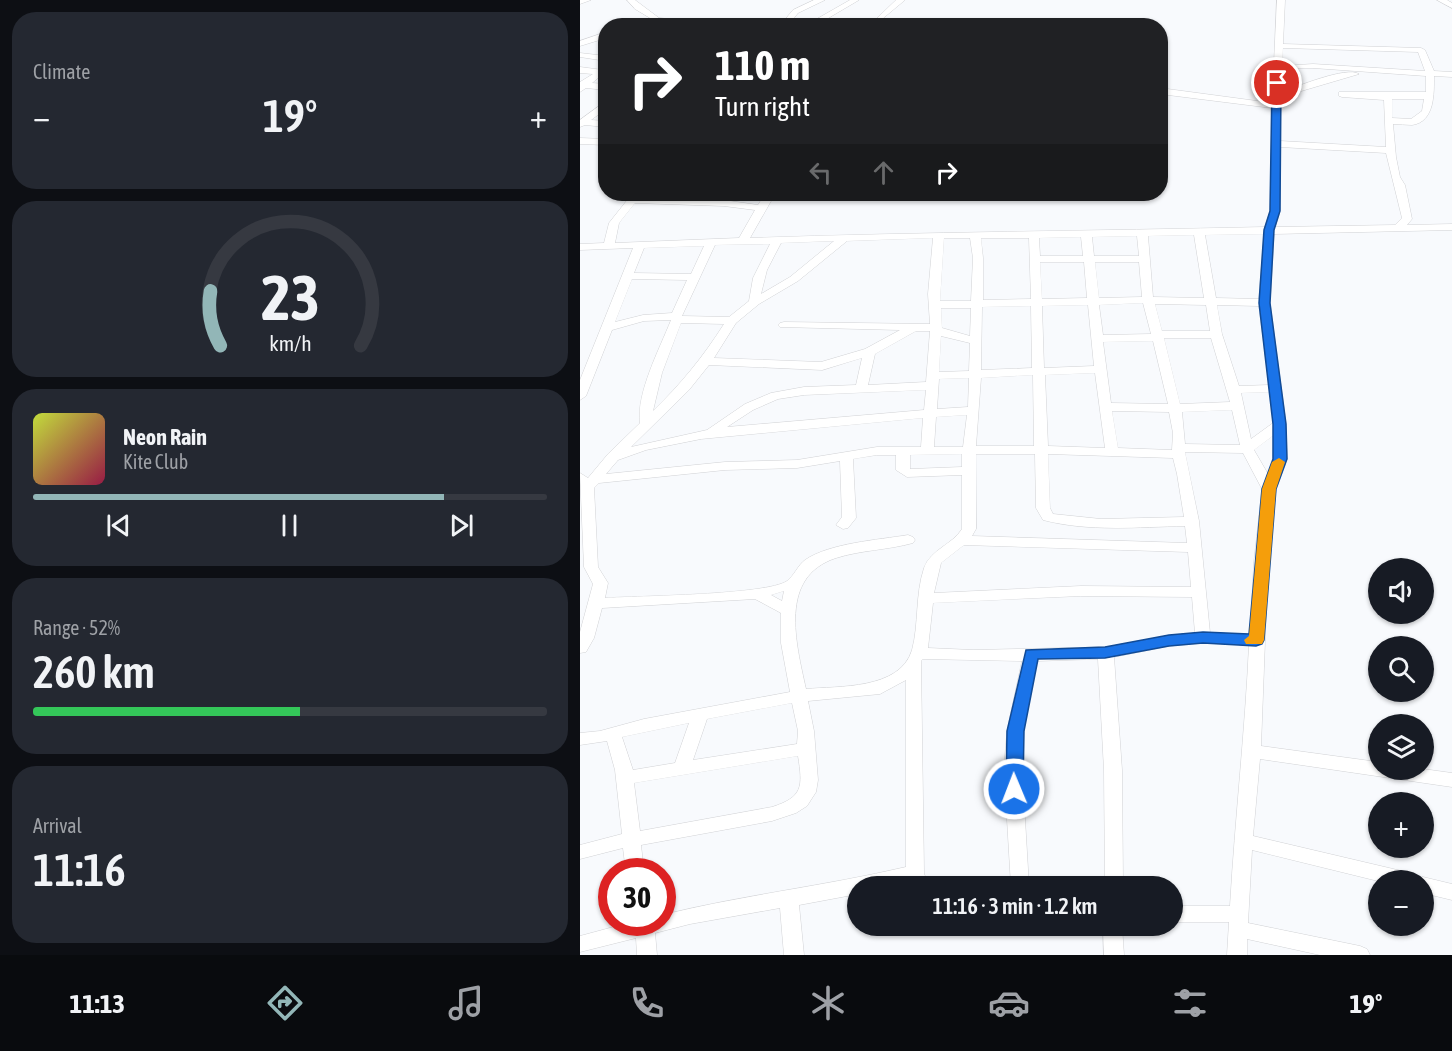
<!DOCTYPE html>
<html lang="en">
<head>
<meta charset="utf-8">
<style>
  :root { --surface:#171b24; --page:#242831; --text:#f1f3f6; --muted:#9ea1a6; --line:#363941; --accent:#92b6b7 }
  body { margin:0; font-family:"Asap Condensed",sans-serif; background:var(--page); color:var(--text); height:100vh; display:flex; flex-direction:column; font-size:22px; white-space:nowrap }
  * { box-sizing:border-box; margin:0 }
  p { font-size:20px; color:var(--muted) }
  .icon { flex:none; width:33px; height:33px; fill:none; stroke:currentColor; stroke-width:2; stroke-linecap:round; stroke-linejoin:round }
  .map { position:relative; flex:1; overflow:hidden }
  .side { display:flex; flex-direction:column; gap:12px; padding:12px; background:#0d0f14; width:580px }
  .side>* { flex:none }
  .banner { position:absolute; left:18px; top:18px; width:570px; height:183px; border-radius:24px; box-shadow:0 2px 4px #0004; background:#202124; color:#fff; overflow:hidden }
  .buttons { position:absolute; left:788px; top:558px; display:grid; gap:12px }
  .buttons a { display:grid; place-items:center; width:66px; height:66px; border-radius:50%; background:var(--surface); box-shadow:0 2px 4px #0004; font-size:30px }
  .speed { position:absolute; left:18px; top:858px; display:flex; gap:12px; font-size:30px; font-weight:700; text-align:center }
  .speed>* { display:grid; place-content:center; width:78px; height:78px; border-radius:50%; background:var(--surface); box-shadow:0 2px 4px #0004; line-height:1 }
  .speed .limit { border:9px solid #d22; background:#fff; color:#111 }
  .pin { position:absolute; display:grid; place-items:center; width:51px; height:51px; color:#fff; margin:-26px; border:3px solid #fff; border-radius:50%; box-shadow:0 2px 6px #0007 }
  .me { position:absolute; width:66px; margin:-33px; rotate:359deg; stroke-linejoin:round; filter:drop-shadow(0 0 4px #0008) }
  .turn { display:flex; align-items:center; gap:21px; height:126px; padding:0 18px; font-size:27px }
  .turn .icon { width:78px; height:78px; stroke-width:2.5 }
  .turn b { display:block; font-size:42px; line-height:51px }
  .lanes { display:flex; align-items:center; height:57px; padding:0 18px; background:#0003; justify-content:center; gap:30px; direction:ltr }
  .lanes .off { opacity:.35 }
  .big { font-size:45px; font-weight:600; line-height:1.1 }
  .side .tile { flex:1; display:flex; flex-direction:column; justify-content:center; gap:9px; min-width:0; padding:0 21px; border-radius:24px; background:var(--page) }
  .side .dial { align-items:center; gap:0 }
  .dial svg { height:156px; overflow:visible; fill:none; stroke:var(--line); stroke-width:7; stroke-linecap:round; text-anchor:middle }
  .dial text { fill:var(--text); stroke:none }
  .song { display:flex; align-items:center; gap:18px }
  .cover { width:72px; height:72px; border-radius:9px; background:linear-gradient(135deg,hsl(70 70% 55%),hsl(340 70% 35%)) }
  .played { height:6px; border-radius:3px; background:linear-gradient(90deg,var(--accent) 80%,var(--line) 80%) }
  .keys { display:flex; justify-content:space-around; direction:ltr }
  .heat { display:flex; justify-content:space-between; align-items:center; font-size:33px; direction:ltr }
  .charge { height:9px; border-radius:4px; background:linear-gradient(90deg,#34c759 52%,var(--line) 0) }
  .trip { position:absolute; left:267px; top:876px; width:336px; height:60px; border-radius:30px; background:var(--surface); box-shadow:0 2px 4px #0004; font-weight:600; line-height:60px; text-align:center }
  .menu { display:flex; height:96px; justify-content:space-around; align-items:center; background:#090b0e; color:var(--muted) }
  .menu .icon { width:42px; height:42px }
  .menu .selected { color:var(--accent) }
  .menu b { font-size:27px; color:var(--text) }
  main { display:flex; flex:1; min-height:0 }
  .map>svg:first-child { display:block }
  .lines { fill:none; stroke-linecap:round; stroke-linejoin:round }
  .minor-casing { stroke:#d1d2d5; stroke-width:1 }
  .minor { fill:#fff; fill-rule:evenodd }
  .route { fill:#1a73e8; stroke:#114b97; stroke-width:1.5 }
  .slow { fill:#f59e0b }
</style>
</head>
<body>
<main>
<section class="side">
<div class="tile"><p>Climate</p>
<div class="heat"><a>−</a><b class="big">19°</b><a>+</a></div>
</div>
<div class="tile dial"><svg viewBox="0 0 100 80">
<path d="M14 69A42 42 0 1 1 86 69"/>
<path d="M14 69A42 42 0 0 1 9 41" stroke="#92b6b7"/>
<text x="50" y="56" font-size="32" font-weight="700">23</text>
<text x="50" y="72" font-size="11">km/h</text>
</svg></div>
<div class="tile">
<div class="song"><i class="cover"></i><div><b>Neon Rain</b><p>Kite Club</p></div></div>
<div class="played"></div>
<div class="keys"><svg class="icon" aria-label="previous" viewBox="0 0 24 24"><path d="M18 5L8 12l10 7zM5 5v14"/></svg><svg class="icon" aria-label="pause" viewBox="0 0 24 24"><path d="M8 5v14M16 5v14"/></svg><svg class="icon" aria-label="next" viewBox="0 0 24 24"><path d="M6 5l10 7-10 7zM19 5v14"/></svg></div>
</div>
<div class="tile"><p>Range · 52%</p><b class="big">260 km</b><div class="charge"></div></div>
<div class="tile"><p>Arrival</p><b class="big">11:16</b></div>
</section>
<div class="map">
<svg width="872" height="955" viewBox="0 0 872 955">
  <rect width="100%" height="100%" fill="#f8fafd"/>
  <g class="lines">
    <defs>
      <g id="minor">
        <polygon points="0,0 11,0 0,4"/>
        <polygon points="47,0 55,0 79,18 164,26 121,26 74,22 64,26 51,26 70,18 55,9"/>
        <polygon points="234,0 245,0 218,13 211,22 235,20 270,0 279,0 245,20 293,22 316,0 325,0 301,20 314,26 197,26 202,23 213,10"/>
        <path d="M697 0H705L703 44 841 48 845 50 854 71 872 72V77L854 76C854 93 855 122 832 125 826 125 819 124 813 124L816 157 820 177 825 185 832 219 827 225 872 224V230L694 234 690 303 706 424 707 459 696 489 688 562 681 746 798 762V770L843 769 872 773V787L680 759 673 836 826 872 833 875 835 880 798 881 672 850 668 923 780 946 787 949 790 955H740L667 939V955H647L649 922H592V906H650C655 819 665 732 669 645L623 643 589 646 534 657 542 770 543 886H525L524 770 518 659 457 661 443 731 442 769 449 886H431L424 769 427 731 442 661 343 659 341 661 344 873 348 886H330L329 882 310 886H278V894L219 905 224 955H204L200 908 110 924 75 933 77 955H57L56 938 0 952V936L52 922H82V915C163 895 245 886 326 867V680L300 694 228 701 234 731 238 780 236 792 227 806 216 813 192 821 61 845 64 872H46L43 848 0 859V845L42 834 35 770 27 741 0 745V733L20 731 64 719 210 692 201 643V613L175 599 22 608 14 638 6 652 0 653V632L13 584 4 567 0 473 8 478 28 454 60 423C56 393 80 348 91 320L64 321 32 330 6 396 0 400V380L53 248 0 250V244L24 243 29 223 52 194H62L60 197 140 200 143 194H153L150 201 178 205 185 194H195L170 238C343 232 513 231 685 227L690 211 692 108 580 94V88L692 103ZM703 48 838 52 845 71 733 64 702 66ZM716 68H733L846 76V92H759V96L762 97 804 100 806 147 700 141 701 97 779 74C766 66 717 87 701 92L702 71ZM812 99H844L842 111 831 119 812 118ZM700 147 806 153 822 218 815 225 695 227 700 211ZM55 203 144 206 175 210 159 238 35 243 39 223ZM684 234 679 299 636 298 625 235ZM614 235 624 298 573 297 568 236ZM557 236 559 256H514L512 237ZM501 237 503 256H460L459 238ZM353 238 348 294 350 324 204 322 200 323 198 325 200 327 320 330 285 349 241 362 134 358 156 323 179 304 218 281 267 241ZM364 238H390L393 258 391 301H360ZM401 238H449L451 299 403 300V258ZM254 241 210 277 181 294 187 270 201 243ZM190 244 173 278 169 301 149 317 102 316 135 245ZM124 246 111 274 54 273 64 248ZM460 262H504L507 298 462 299ZM515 262H559L562 297 519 298ZM52 279 107 280 92 313 63 315 35 322ZM563 303 571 334 523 335 519 305ZM575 304 626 305 630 331H582ZM508 305 514 366 464 368 462 306ZM637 305 679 306 689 385 659 386 642 334ZM451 306 452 368 401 370 402 307ZM361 308H391L390 336 362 328ZM101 323 144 324C123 357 101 384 73 411L82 373ZM336 331H350L346 382 288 385 295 354ZM361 336 390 343 389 371 359 372ZM584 338H631L650 402 600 404ZM573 341 588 404 531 403 523 342ZM282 358 276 385 224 387 191 393 165 404 127 430 51 447 109 390 129 365 242 370ZM515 373 525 448 468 446 465 375ZM453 375 454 446H396L401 378ZM389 378 388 407 357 409 359 379ZM346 390 344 410 147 427 173 410 198 399 224 395ZM690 392 693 423 671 439 661 393ZM652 410 660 445 605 444 602 412ZM532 411 589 412 593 433 592 450 538 448ZM387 415 383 447H354L356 417ZM343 418 341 447H297L217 460 145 462 26 474 38 460 66 450 121 439ZM694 435 693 459 688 474 674 450ZM605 452 663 453 682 489 674 562 670 634 630 633 619 521ZM382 454V467L330 469V455ZM396 454H455L456 508 463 520C509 532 558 527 605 526L607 543 392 536 396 529ZM468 454 593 458 597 474 604 517 521 519 473 514 470 508ZM297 455H316V470L327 477 382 475V529C372 545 351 549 344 568 335 595 339 624 332 650 320 690 258 686 226 689 216 643 198 577 256 558 281 550 308 550 333 543L335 540 333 537 328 535C298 540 250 543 225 560 218 565 214 576 207 581 187 595 56 596 25 598L28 583 18 567 14 488 19 483 145 470 217 468 260 461 262 517 256 525 263 529 268 528 276 518 273 459ZM384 545 608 552 611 587 501 586 354 593 361 563ZM204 591 202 601 191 595ZM501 596 612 597 615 633 589 636 526 647 393 650 348 648 353 603ZM212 703 218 731 217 744 113 760 127 719ZM109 723 95 763 53 770 42 737ZM218 756C223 787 223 797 192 807L60 831 54 783Z"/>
        <polygon points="857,0 867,0 872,3 872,8"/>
        <polygon points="23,33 26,33 26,38 0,46 0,41"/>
        <polygon points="0,53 26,56 26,61 0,57"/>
        <polygon points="0,67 23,70 23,74 12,83 26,84 26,90 6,88 0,92 0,82 13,74 0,73"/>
        <polygon points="26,101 26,109 11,120 26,121 26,127 5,125 0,127 0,120"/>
        <polygon points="0,138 26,139 26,145 0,144"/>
        <polygon points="843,877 872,884 872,900 843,893 843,880 836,880"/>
        <path d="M351 926H386L383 932C373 935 364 935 354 932Z"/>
        <polygon points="523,926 542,926 544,955 524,955"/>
      </g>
    </defs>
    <use href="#minor" class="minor-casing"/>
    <use href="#minor" class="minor"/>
  </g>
  <polygon class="route" points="697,80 701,83 700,211 694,230 690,303 706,424 707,459 696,489 684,640 682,644 676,646 623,643 589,646 525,658 458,659 444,731 443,789 441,794 434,796 428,794 426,789 427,731 446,650 525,647 589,635 623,632 669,634 682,489 693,459 693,424 679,303 684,230 690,211 692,83"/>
  <polygon class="slow" points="699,458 705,462 696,489 684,640 682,644 666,644 664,640 669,636 682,489 692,462"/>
</svg>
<div class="buttons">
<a><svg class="icon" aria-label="sound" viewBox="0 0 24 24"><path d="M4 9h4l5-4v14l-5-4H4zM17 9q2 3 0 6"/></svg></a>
<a><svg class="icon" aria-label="search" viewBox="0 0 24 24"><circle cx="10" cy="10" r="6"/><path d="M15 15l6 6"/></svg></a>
<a><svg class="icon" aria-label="layers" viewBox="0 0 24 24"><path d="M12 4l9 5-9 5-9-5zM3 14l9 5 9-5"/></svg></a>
<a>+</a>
<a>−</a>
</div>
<div class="speed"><div class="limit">30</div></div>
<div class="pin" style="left:697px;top:83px;background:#d93025"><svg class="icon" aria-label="arrive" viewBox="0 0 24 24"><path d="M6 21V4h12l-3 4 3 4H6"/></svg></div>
<svg class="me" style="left:434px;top:789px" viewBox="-20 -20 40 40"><circle r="17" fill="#1a73e8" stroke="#fff" stroke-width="3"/><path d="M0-11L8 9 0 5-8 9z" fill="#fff"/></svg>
<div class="trip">11:16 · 3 min · 1.2 km</div>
<div class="banner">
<div class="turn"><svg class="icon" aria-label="right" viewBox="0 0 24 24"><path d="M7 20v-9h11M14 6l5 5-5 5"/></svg><div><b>110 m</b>Turn right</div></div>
<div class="lanes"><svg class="icon off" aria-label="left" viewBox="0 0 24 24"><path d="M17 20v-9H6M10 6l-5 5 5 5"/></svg><svg class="icon off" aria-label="ahead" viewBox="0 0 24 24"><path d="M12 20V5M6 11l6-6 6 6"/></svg><svg class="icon" aria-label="right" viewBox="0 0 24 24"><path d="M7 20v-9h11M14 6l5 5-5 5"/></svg></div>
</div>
</div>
</main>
<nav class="menu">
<b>11:13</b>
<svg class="icon selected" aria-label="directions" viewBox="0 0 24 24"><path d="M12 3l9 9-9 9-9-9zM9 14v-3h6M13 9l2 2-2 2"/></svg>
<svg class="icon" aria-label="music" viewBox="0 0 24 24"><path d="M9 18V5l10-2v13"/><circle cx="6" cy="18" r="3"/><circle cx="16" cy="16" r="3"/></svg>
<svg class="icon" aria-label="phone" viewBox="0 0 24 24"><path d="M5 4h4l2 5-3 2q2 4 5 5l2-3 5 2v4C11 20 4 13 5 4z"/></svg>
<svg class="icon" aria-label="climate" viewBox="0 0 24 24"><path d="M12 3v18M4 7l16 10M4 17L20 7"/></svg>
<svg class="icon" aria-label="car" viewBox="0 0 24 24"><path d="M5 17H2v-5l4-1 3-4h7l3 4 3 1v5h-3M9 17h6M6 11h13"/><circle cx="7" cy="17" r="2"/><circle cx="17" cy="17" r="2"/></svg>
<svg class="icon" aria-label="filters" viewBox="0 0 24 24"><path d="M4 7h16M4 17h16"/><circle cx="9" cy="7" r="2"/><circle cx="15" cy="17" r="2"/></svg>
<b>19°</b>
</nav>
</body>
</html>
